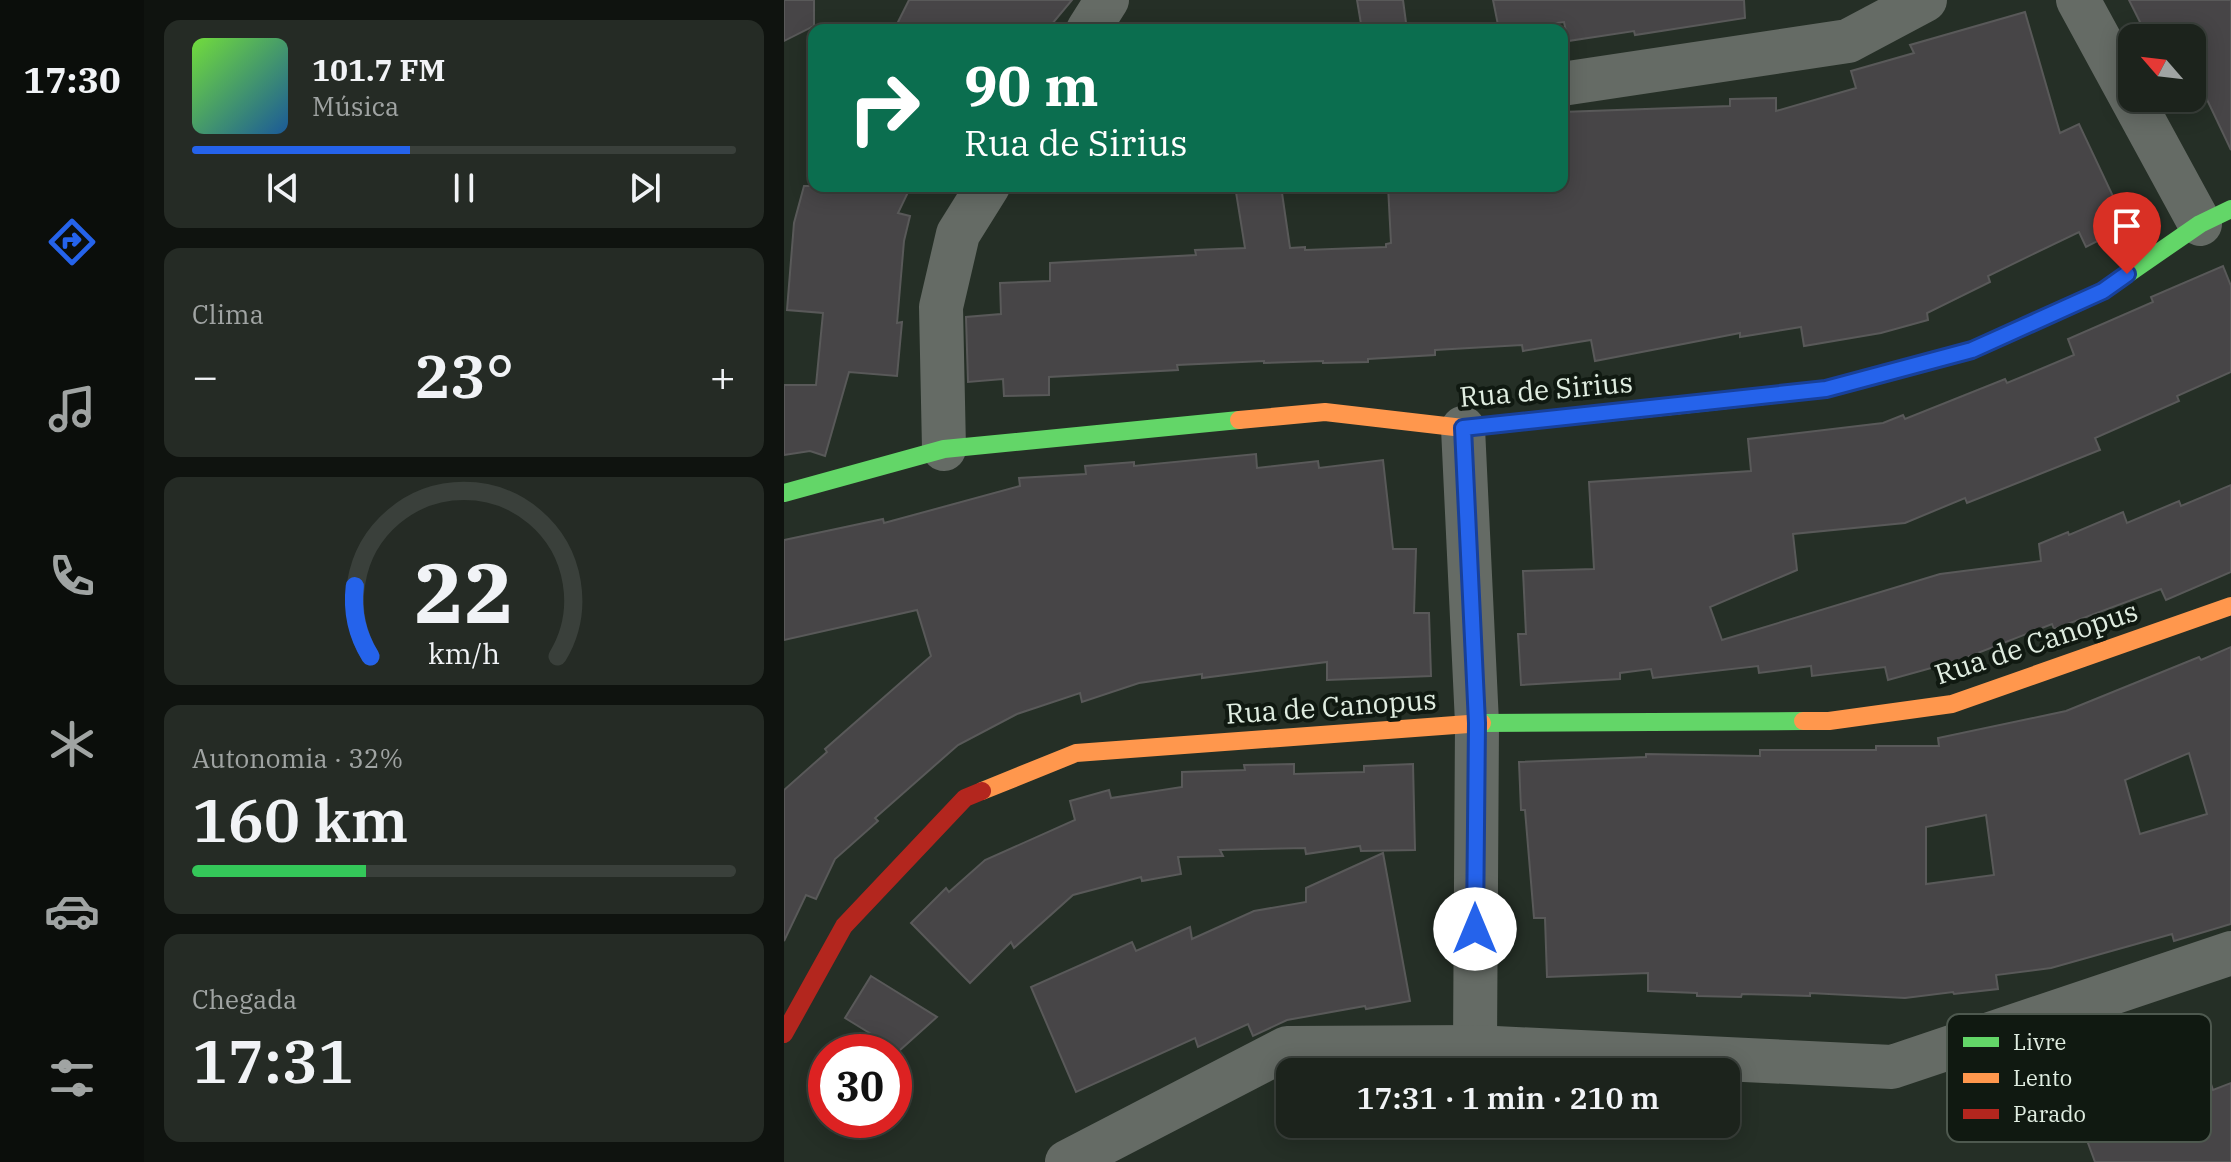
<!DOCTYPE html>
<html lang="pt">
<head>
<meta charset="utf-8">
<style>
  :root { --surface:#1c231c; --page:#252b25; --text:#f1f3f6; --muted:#a0a4a3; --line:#3a403b; --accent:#2563eb }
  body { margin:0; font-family:"IBM Plex Serif",serif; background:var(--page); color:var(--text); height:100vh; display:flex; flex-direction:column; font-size:30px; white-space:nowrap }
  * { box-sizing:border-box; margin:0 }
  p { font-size:26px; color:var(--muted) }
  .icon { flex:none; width:44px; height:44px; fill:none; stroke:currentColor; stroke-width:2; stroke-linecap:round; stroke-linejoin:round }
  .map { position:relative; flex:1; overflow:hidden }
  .panel { display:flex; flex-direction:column; gap:20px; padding:20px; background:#0f130f; width:640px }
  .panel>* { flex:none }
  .guide { position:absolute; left:24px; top:24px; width:760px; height:168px; border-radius:16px; box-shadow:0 4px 20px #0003,0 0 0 2px var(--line); background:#0b6e4f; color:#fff; overflow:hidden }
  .needle { width:52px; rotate:298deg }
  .buttons { position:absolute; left:1334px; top:24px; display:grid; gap:16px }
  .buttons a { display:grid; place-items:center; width:88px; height:88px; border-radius:16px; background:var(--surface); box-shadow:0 4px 20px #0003,0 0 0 2px var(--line); font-size:40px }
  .speed { position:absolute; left:24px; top:1034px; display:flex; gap:16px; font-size:40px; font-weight:700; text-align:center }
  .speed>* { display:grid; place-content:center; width:104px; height:104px; border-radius:50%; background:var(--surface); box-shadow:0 4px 20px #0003,0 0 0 2px var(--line); line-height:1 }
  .speed .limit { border:12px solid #d22; background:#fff; color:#111 }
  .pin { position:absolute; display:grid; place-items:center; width:68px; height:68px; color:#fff; margin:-82px -34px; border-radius:50% 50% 50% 0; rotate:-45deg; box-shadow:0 0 8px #0007 }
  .pin .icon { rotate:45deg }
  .me { position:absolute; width:88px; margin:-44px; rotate:0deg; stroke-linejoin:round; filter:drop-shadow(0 0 6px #0008) }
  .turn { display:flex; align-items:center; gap:28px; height:168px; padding:0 24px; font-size:36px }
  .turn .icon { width:104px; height:104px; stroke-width:2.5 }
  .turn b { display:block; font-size:56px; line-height:68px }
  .big { font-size:60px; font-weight:600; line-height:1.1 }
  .panel .tile { flex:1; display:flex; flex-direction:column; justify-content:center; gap:12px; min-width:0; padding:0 28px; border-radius:16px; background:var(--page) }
  .panel .dial { align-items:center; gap:0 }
  .dial svg { height:208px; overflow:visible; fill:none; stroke:var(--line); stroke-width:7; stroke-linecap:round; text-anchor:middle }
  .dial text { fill:var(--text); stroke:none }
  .song { display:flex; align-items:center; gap:24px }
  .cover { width:96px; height:96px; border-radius:12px; background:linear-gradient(135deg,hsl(100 70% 55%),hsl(210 70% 35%)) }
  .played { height:8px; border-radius:4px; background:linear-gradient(90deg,var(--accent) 40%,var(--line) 40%) }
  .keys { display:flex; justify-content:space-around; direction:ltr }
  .heat { display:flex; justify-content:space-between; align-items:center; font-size:44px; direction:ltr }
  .charge { height:12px; border-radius:6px; background:linear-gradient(90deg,#34c759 32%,var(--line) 0) }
  .trip { position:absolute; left:492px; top:1058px; width:464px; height:80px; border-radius:16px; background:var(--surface); box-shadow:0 4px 20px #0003,0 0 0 2px var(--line); font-weight:600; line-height:80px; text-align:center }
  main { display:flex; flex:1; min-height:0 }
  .tab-bar { display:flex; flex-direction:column; width:144px; justify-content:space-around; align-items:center; background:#0b0e0b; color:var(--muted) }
  .tab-bar .icon { width:56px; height:56px }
  .tab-bar .selected { color:var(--accent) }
  .tab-bar b { font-size:36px; color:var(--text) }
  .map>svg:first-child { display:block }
  .building { fill:#474547; stroke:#595959; stroke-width:2; fill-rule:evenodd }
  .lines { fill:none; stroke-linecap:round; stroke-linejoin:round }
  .street { stroke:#656b65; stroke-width:44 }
  .fast { stroke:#63d668; stroke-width:18 }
  .slow { stroke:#ff974d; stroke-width:18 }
  .jam { stroke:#b3261e; stroke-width:18 }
  .route-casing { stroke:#184099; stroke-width:20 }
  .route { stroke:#2563eb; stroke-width:14 }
  .labels { text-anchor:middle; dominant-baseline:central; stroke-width:8; stroke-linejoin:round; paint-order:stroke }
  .street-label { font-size:28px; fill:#e0ede1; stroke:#101911 }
  .key { fill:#101911; stroke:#4e594f; stroke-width:2 }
  .key-label { font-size:22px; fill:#e0ede1 }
</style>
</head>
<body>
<main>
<nav class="tab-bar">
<b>17:30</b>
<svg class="icon selected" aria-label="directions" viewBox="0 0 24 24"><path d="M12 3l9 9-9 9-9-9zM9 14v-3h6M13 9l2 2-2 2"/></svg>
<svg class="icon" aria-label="music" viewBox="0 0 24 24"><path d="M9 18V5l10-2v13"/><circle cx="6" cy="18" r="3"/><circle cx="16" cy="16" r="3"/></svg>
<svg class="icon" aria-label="phone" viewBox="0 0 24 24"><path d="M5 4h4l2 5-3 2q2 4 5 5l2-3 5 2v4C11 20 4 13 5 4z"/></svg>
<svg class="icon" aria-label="climate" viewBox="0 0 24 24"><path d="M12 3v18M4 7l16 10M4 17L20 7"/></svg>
<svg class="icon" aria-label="car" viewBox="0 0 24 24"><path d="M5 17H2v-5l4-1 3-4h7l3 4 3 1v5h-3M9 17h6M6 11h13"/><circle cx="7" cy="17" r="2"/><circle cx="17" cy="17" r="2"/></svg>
<svg class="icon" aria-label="filters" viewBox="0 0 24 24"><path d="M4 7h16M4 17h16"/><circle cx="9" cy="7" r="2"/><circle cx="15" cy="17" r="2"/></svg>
</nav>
<section class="panel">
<div class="tile">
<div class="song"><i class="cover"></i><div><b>101.7 FM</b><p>Música</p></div></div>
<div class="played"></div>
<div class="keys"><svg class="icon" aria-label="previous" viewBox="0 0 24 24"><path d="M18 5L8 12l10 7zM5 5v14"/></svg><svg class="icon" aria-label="pause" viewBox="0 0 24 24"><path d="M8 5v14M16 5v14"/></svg><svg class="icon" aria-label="next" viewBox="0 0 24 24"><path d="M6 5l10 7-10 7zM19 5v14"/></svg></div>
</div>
<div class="tile"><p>Clima</p>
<div class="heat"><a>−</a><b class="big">23°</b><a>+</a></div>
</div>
<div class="tile dial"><svg viewBox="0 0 100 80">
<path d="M14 69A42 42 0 1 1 86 69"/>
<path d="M14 69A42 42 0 0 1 8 42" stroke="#2563eb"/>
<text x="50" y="56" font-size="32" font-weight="700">22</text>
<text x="50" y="72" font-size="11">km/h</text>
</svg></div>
<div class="tile"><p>Autonomia · 32%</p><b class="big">160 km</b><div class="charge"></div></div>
<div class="tile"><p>Chegada</p><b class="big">17:31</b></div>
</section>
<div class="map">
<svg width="1447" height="1162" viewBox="0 0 1447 1162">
  <rect width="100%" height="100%" fill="#252f26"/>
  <g class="building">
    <polygon points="0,0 30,0 30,26 0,41"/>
    <polygon points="125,0 288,0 263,30 110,30"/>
    <polygon points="573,0 619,0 623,30 578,30"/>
    <polygon points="709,0 960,0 961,18 851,35 850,31 784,41 780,22 715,30"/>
    <polygon points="1345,0 1447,0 1447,150 1408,68 1408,38 1364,38"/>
    <polygon points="1241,12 1276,133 1295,124 1343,226 1302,247 1295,232 1204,276 1206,282 1143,313 1144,320 1097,333 1020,346 1017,327 956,337 956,333 811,361 807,340 739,351 738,345 651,350 651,355 584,359 584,362 539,363 539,361 480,363 480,361 393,365 394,370 265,377 265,395 220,396 219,379 184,382 182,317 217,314 216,283 266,281 266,263 412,255 411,250 461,248 451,186 497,186 506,248 521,247 521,250 602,247 602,244 607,243 604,186 778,186 778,112 946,106 946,99 992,98 992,111 1072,88 1067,71 1130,53 1126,45"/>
    <polygon points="20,186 127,186 114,213 126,216 120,241 113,323 118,322 113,376 65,372 41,456 26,451 0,455 0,385 32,385 39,313 3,310 10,223"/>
    <polygon points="1439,266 1447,286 1447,372 1393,396 1395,401 1311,438 1316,450 1183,503 1181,498 1121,523 1009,534 1013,570 926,607 938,640 1156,574 1257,561 1255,544 1284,532 1285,535 1339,512 1343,523 1395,501 1397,506 1447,485 1447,572 1382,600 1377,589 1270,629 1268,624 1158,667 1158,665 1104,680 1101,667 1028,676 1027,666 975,673 974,666 869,678 867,669 836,673 836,679 737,685 734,634 742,634 739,571 810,569 805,482 967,471 964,439 1099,423 1119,415 1121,419 1221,379 1223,383 1290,355 1284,339 1369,302 1367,297"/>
    <polygon points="472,454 473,468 534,461 535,468 599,460 609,549 632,549 630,613 645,613 647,676 543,680 543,662 418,678 418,674 355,683 298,702 296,693 233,714 174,745 91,818 94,821 51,859 32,899 22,895 0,941 0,790 43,752 41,749 147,656 133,610 0,640 0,540 99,519 100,523 236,486 235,478 302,474 301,466 350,462 350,466"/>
    <path d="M1447 647V924L1390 941 1388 934 1267 968 1212 975 1214 989 1170 994 1169 992 1121 998 1026 993V996L958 994 957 997 913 996V993L864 991V973L763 977 761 918H750L741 810H737L735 762 862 757V754L976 756V750H1092V746H1155L1154 738 1282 711 1415 657 1417 660ZM1405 753 1423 814 1356 834 1341 780ZM1202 815 1210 875 1142 884V827Z"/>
    <polygon points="510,764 510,774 580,772 580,766 629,764 631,850 577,851 576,846 522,854 521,848 436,850 439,856 394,857 397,874 358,881 357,877 289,895 230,948 227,942 186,983 127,923 162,888 165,892 201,860 291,820 286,801 325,790 327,798 398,787 398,772 461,770 460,765"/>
    <polygon points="599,853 626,1001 582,1009 581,1006 503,1020 469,1036 464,1024 414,1047 411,1038 292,1092 247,987 348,942 352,951 406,927 408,939 470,911 522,902 522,888"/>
    <polygon points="87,976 153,1017 115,1051 61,1018"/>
    <polygon points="1447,1083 1447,1162 1311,1162 1300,1132 1427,1084 1429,1090"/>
  </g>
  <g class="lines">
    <g class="street">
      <polyline points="1294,0 1416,224"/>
      <polyline points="304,30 323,0"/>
      <polyline points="778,84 1064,41 1141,0"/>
      <polyline points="679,428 693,723 691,1047"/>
      <polyline points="160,449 157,307 174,234 204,186"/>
      <polyline points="283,1162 503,1048 691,1047 1108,1067 1447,953"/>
    </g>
    <g class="fast">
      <polyline points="897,405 1042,389 1188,350 1319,291 1416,224 1447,209"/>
      <polyline points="0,493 160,449 455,420"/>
      <polyline points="698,723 1019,721"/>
    </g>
    <g class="slow">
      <polyline points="455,420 541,412 679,428 897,405"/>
      <polyline points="1019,721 1045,721 1168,704 1447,606"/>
      <polyline points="198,791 292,753 698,723"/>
    </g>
    <polyline class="jam" points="0,1034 60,926 181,798 198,791"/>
  </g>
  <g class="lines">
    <defs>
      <polyline id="route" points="691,929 693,723 679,428 1042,389 1188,350 1319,291 1343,274"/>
    </defs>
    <use href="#route" class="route-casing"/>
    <use href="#route" class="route"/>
  </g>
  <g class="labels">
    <g class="street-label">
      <text transform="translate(762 389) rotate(-5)">Rua de Sirius</text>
      <text transform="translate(1252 642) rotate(-18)">Rua de Canopus</text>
      <text transform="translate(547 706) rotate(-4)">Rua de Canopus</text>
    </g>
  </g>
  <rect x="1163" y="1014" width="264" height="128" rx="12" class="key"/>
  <rect x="1179" y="1037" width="36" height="10" fill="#63d668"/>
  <rect x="1179" y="1073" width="36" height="10" fill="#ff974d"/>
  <rect x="1179" y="1109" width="36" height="10" fill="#b3261e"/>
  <g class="key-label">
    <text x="1229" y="1050">Livre</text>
    <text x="1229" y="1086">Lento</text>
    <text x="1229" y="1122">Parado</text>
  </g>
</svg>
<div class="buttons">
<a><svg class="needle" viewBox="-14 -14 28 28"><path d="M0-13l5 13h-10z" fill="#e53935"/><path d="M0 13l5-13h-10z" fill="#a0a4a3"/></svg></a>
</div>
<div class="speed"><div class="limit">30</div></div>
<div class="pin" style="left:1343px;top:274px;background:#d93025"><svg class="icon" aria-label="arrive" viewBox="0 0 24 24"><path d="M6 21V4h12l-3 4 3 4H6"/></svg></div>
<svg class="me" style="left:691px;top:929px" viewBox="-20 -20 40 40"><circle r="19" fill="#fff"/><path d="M0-13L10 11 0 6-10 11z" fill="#2563eb"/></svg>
<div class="trip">17:31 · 1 min · 210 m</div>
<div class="guide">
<div class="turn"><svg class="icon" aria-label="right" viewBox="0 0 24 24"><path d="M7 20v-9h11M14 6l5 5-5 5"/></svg><div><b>90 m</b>Rua de Sirius</div></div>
</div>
</div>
</main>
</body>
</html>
